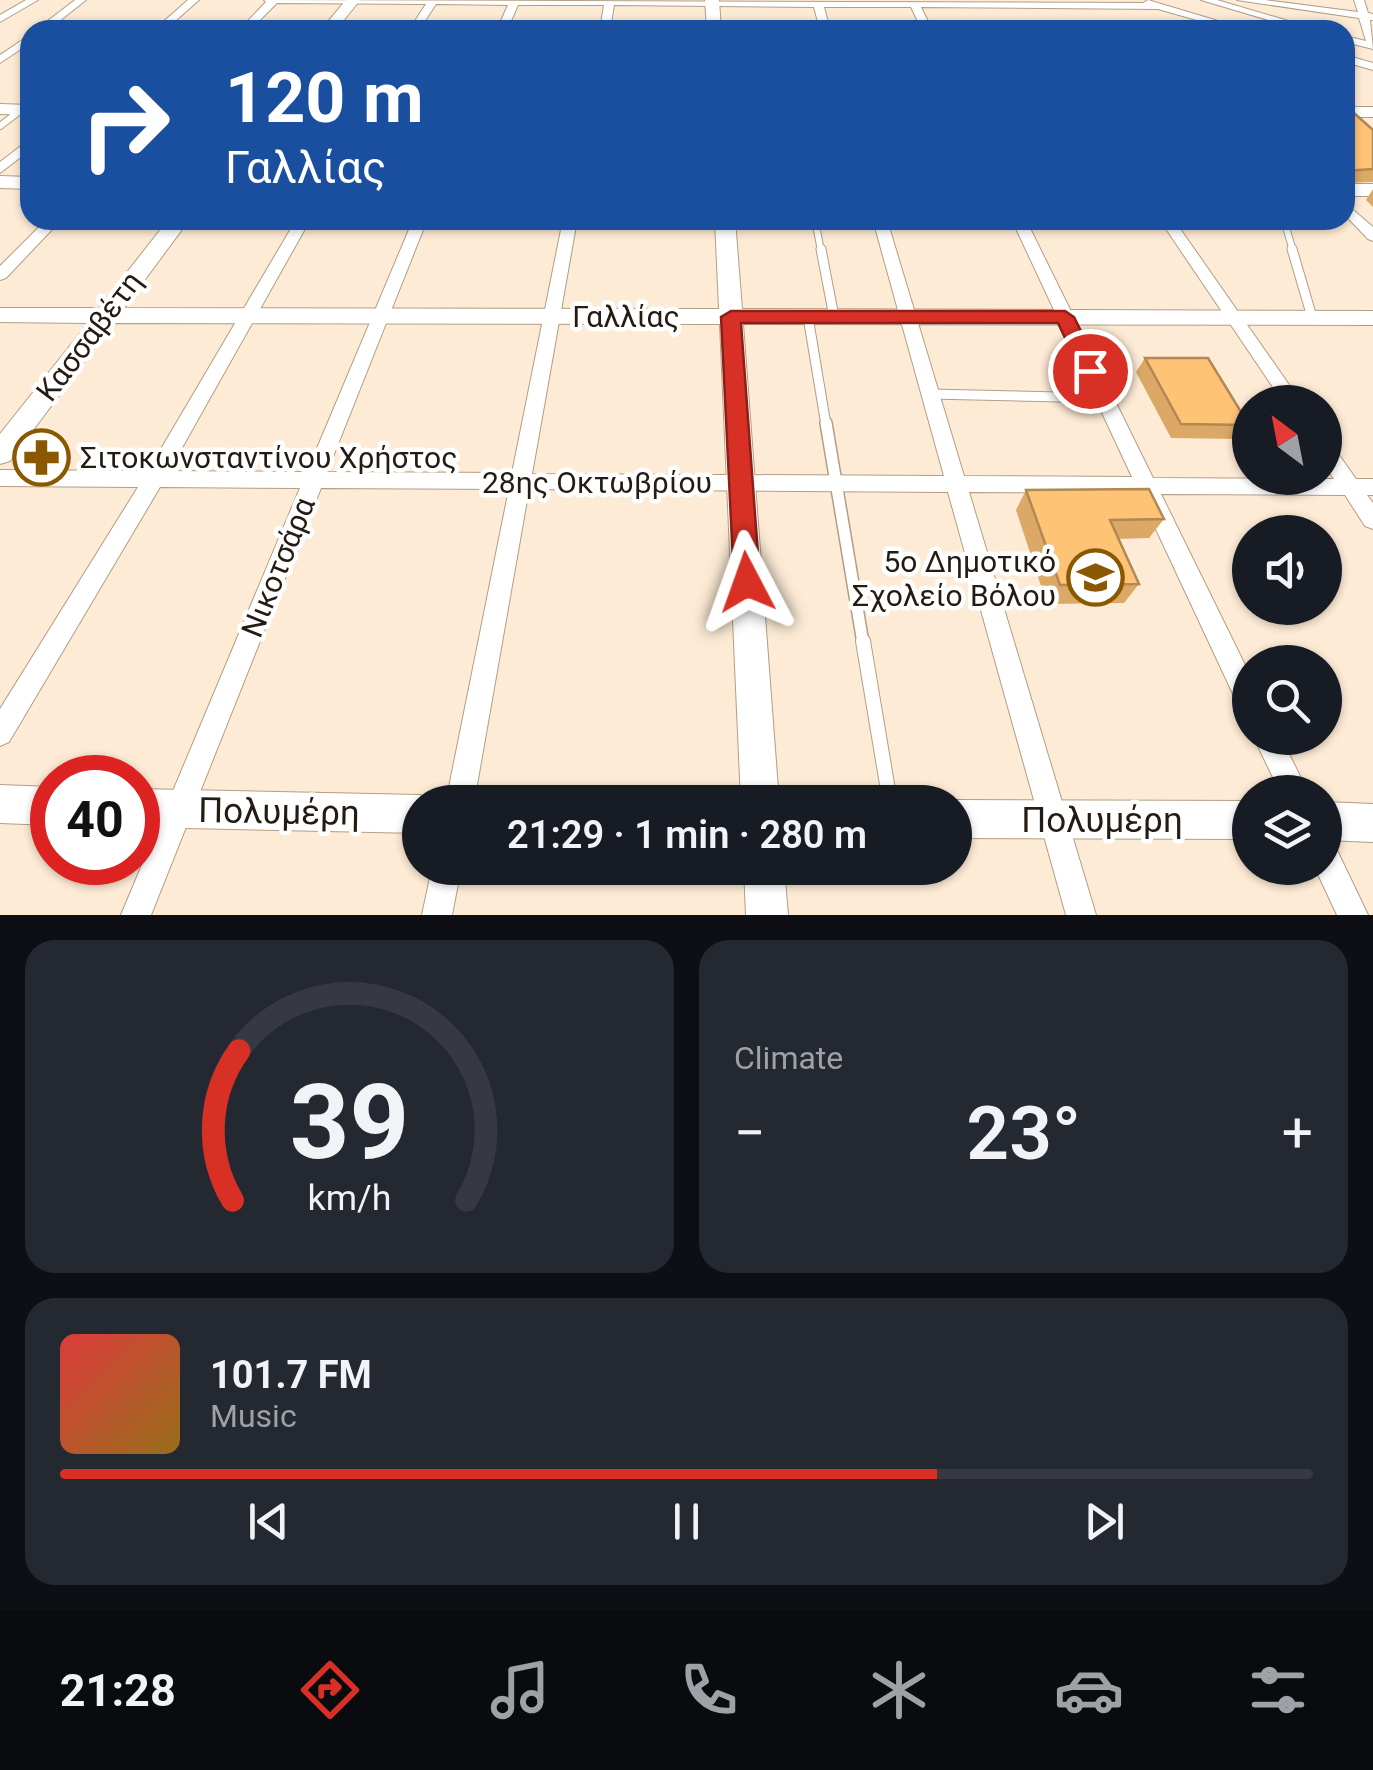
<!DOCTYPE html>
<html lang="en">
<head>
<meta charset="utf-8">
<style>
  :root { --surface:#171b24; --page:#242831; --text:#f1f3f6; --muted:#9ea1a6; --line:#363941; --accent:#d93025 }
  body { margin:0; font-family:Roboto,sans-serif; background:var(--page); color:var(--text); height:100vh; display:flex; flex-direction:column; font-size:38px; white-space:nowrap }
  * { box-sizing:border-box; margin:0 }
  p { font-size:32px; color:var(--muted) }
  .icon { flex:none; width:55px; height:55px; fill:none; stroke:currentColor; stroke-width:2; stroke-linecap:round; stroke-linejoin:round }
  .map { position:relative; height:915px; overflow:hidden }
  .details { display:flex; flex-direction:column; gap:25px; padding:25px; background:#0d0f14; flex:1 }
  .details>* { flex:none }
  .top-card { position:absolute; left:20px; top:20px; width:1335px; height:210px; border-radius:30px; box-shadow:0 2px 8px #0004; background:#1a4fa0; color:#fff; overflow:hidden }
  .needle { width:65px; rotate:328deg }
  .tools { position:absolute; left:1232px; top:385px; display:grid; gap:20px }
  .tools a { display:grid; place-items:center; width:110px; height:110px; border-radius:50%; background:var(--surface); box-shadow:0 2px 8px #0004; font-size:50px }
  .speed { position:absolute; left:30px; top:755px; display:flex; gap:20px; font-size:50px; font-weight:700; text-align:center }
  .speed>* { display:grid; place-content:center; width:130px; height:130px; border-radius:50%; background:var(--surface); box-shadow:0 2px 8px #0004; line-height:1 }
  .speed .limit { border:15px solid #d22; background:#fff; color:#111 }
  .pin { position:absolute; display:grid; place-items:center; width:85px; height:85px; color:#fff; margin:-42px; border:5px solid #fff; border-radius:50%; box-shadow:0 2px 10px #0007 }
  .me { position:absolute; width:110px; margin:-55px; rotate:356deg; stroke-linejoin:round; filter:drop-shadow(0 0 8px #0008) }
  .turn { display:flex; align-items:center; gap:35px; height:210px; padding:0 40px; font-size:45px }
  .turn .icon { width:130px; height:130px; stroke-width:2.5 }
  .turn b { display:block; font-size:70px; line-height:85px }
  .big { font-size:75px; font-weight:600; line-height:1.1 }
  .details .tile { flex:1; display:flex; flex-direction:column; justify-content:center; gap:15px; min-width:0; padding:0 35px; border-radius:30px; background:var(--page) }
  .details .dial { align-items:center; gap:0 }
  .dial svg { height:260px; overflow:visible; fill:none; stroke:var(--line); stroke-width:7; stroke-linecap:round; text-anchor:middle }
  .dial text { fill:var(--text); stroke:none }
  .song { display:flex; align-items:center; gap:30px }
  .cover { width:120px; height:120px; border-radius:15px; background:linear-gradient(135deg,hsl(0 70% 55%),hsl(40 70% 35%)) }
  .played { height:10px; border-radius:5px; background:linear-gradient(90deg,var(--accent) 70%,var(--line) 70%) }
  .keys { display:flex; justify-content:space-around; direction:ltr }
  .heat { display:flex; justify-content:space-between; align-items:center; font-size:55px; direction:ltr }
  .details .tiles { flex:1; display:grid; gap:25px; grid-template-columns:1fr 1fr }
  .tile:last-child { grid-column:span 2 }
  .trip { position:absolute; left:402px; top:785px; width:570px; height:100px; border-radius:50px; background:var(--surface); box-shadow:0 2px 8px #0004; font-weight:600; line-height:100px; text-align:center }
  .tab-bar { display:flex; height:160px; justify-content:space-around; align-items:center; background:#090b0e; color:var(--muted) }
  .tab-bar .icon { width:70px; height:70px }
  .tab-bar .on { color:var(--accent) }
  .tab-bar b { font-size:45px; color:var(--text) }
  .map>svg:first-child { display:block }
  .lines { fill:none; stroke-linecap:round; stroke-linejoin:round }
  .lane-far3-casing { stroke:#b39e85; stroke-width:8 }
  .lane-far2-casing { stroke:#b39e85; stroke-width:11 }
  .lane-far1-casing { stroke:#b39e85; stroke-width:14 }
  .lane-casing { stroke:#b39e85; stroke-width:16 }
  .street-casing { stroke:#b39e85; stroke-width:2 }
  .secondary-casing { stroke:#b39e85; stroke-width:2 }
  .lane-far3 { stroke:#fff; stroke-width:6 }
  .lane-far2 { stroke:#fff; stroke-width:9 }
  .lane-far1 { stroke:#fff; stroke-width:11 }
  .lane { stroke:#fff; stroke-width:14 }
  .street { fill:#fff; fill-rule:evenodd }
  .secondary { fill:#fff; fill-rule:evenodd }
  .wall { fill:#dba865 }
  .building { fill:#ffc376; stroke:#b28853; stroke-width:2.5 }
  .route { fill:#d93025; stroke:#8d1f18; stroke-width:2.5 }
  .labels { text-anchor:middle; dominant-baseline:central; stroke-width:9; stroke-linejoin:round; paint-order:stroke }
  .street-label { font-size:30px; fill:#241c13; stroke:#fff }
  .poi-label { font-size:30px; fill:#241c13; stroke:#fff; text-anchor:start }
  .near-street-label { font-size:35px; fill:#241c13; stroke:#fff }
</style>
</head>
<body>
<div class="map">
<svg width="1373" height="915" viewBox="0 0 1373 915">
  <rect width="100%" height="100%" fill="#fdebd5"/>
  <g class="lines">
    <defs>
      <g id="lane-far3">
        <polyline points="0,126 21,110"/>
        <polyline points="815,220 821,251"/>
        <polyline points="1284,220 1293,251"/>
      </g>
      <g id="lane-far2">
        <polyline points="821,249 834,317"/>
        <polyline points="1292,249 1312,317"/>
        <polyline points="808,317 826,425"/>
        <polyline points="930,394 1103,398"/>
      </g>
      <polyline id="lane-far1" points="826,423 863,643"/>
      <polyline id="lane" points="863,641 890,802"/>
      <g id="street">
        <polygon points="26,0 38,0 0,22 0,15"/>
        <polygon points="75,0 86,0 48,30 36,30"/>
        <polygon points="188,0 199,0 165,30 154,30"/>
        <polygon points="264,0 1143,3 1148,0 1248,30 1232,30 1158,9 921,7 932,30 922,30 911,7 824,7 830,30 820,30 814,7 614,5 610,30 600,30 604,5 518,5 507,30 497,30 508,5 436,4 419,30 409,30 426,4 277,3 250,30 239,30 266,2"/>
        <polygon points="1201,0 1217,0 1319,30 1302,30"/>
        <polygon points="1237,0 1265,0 1358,12 1354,0 1364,0 1368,13 1373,14 1373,20 1370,20 1373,49 1345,42 1345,36 1366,41 1359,18"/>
        <polygon points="1031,25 1166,26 1171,29 1027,30"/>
        <polygon points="30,35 30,43 0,63 0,55"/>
        <polygon points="1345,55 1373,63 1373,70 1345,62"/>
        <polygon points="30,139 30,150 0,173 0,162"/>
        <polygon points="1345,203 1373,227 1373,241 1368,239 1345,215"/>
        <polygon points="46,220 61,220 6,278 0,280 0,266"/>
        <polygon points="296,220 310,220 169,471 307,472 413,220 427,220 327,472 512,473 563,220 577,220 532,474 944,476 873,220 887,220 964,476 1132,477 1012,220 1026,220 1153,478 1334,479 1325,466 1325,443 1332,445 1356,479 1373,479 1373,495 1367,495 1373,503 1373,529 1365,526 1345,495 1161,494 1250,675 1250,714 1241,711 1139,493 969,492 1096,915 1066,915 948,492 529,489 474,802 446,802 509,489 321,488 151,915 121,915 300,488 160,487 9,742 0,746 0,709 138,487 0,486 0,470 148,471"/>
        <polygon points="1160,220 1174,220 1301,402 1283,402"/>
        <polygon points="1254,738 1281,738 1308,792 1280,792"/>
        <polygon points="1325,842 1335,846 1368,915 1337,915 1315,868 1325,868"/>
        <polygon points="432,868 461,868 452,915 422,915"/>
      </g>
      <g id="secondary">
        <polygon points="346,0 360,0 336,30 321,30"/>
        <polygon points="705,0 719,0 721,30 707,30"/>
        <polygon points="0,104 30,105 30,115 0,114"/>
        <rect x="1345" y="107" width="28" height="10"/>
        <polygon points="0,176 30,177 30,189 0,188"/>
        <rect x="1345" y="184" width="28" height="12"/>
        <polygon points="168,220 189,220 124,308 719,309 715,220 735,220 742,309 1373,311 1373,325 743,324 779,802 741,802 720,324 113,323 10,461 0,464 0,434 88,323 0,322 0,308 99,308"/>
        <polygon points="0,785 52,787 52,825 0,823"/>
        <polygon points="138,789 420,795 434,802 420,802 420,833 138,827"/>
        <polygon points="955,800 1250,801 1250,839 955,838 955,802 948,802"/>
        <polygon points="1325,802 1373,804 1373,842 1325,840"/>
        <polygon points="744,868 784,868 788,915 746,915"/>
      </g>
    </defs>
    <use href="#lane-far3" class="lane-far3-casing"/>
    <use href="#lane-far2" class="lane-far2-casing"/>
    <use href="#lane-far1" class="lane-far1-casing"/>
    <use href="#lane" class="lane-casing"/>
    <use href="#street" class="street-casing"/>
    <use href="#secondary" class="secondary-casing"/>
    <use href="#lane-far3" class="lane-far3"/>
    <use href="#lane-far2" class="lane-far2"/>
    <use href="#lane-far1" class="lane-far1"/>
    <use href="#lane" class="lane"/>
    <use href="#street" class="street"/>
    <use href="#secondary" class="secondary"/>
  </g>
  <g class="wall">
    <polygon points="1345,105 1373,130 1373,182 1345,183"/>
    <polygon points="1373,189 1373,207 1366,200"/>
    <polygon points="1145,358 1249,425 1238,439 1171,438 1136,372"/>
    <polygon points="1026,490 1164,519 1149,538 1119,539 1139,584 1124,603 1047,604 1016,510"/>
  </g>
  <g class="building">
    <polygon points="1345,105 1373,130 1373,169 1345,171"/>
    <polygon points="1145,358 1208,358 1249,425 1181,424"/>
    <polygon points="1149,489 1164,519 1110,520 1139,584 1060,585 1026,490"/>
  </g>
  <polygon class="route" points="731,311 1065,311 1074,317 1101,371 1090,378 1083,376 1058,323 741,323 760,582 747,593 734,582 721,317"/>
  <defs>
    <symbol id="pharmacy-ring" viewBox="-11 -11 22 22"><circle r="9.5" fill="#fff" stroke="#895800" stroke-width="1.5"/><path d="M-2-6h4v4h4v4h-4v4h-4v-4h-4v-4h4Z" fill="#895800"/></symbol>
    <symbol id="school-ring" viewBox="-11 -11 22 22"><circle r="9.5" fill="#fff" stroke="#895800" stroke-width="1.5"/><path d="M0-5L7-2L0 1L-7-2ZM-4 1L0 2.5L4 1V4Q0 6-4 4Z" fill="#895800"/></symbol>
  </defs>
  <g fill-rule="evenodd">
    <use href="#pharmacy-ring" x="10" y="426" width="63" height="63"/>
    <use href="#school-ring" x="1064" y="546" width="63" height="63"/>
  </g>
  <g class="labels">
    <g class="street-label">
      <text x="626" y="316">Γαλλίας</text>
      <text transform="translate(89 336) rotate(-53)">Κασσαβέτη</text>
      <text x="597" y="482">28ης Οκτωβρίου</text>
      <text transform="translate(278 567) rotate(-68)">Νικοτσάρα</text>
    </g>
    <g class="poi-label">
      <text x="80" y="457">Σιτοκωνσταντίνου Χρήστος</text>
      <text x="1056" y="561" text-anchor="end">5ο Δημοτικό<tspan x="1056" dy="34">Σχολείο Βόλου</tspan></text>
    </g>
    <g class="near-street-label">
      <text transform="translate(279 812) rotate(1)">Πολυμέρη</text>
      <text x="1102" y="820">Πολυμέρη</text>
    </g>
  </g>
</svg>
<div class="tools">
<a><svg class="needle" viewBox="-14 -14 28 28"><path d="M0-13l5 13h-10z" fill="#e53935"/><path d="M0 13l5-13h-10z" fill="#9ea1a6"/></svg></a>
<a><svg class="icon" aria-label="sound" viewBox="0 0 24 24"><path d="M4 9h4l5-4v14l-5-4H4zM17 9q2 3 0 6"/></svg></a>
<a><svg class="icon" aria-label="search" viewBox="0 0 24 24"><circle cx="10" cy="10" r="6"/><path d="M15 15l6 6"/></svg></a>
<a><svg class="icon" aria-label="layers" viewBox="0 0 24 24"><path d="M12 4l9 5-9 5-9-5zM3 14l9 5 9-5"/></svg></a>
</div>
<div class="speed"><div class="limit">40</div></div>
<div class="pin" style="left:1090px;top:371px;background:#d93025"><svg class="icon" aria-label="arrive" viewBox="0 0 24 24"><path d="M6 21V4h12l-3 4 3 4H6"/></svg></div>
<svg class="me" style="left:747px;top:582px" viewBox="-20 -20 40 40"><path d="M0-17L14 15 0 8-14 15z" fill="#d93025" stroke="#fff" stroke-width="4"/></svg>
<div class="trip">21:29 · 1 min · 280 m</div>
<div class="top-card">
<div class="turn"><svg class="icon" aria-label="right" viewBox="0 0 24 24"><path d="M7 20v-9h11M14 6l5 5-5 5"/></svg><div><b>120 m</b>Γαλλίας</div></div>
</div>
</div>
<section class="details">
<div class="tiles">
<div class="tile dial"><svg viewBox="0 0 100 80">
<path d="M14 69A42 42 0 1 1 86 69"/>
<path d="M14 69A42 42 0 0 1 16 23" stroke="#d93025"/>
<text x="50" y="56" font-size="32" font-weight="700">39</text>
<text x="50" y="72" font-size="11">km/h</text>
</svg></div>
<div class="tile"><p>Climate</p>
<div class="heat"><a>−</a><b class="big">23°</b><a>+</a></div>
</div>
<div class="tile">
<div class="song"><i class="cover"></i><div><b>101.7 FM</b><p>Music</p></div></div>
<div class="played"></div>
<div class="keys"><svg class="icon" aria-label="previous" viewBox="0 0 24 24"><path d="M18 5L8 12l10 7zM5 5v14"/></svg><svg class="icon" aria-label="pause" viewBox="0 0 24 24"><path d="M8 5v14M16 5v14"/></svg><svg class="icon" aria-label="next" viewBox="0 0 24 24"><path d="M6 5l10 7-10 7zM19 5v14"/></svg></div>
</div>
</div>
</section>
<nav class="tab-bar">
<b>21:28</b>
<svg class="icon on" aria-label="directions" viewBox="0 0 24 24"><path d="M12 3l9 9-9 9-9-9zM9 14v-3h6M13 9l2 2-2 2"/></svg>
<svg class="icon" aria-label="music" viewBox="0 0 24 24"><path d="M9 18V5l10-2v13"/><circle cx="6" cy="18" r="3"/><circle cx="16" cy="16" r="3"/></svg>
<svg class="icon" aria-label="phone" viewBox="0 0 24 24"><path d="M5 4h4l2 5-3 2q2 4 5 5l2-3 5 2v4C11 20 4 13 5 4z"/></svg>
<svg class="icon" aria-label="climate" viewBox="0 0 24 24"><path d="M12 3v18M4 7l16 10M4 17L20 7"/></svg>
<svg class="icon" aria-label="car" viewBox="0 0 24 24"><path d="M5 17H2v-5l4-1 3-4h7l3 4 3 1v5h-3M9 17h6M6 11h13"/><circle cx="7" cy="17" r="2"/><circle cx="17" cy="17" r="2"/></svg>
<svg class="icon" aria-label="filters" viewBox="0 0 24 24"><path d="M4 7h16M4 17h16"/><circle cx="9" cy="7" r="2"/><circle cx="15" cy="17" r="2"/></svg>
</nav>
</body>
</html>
